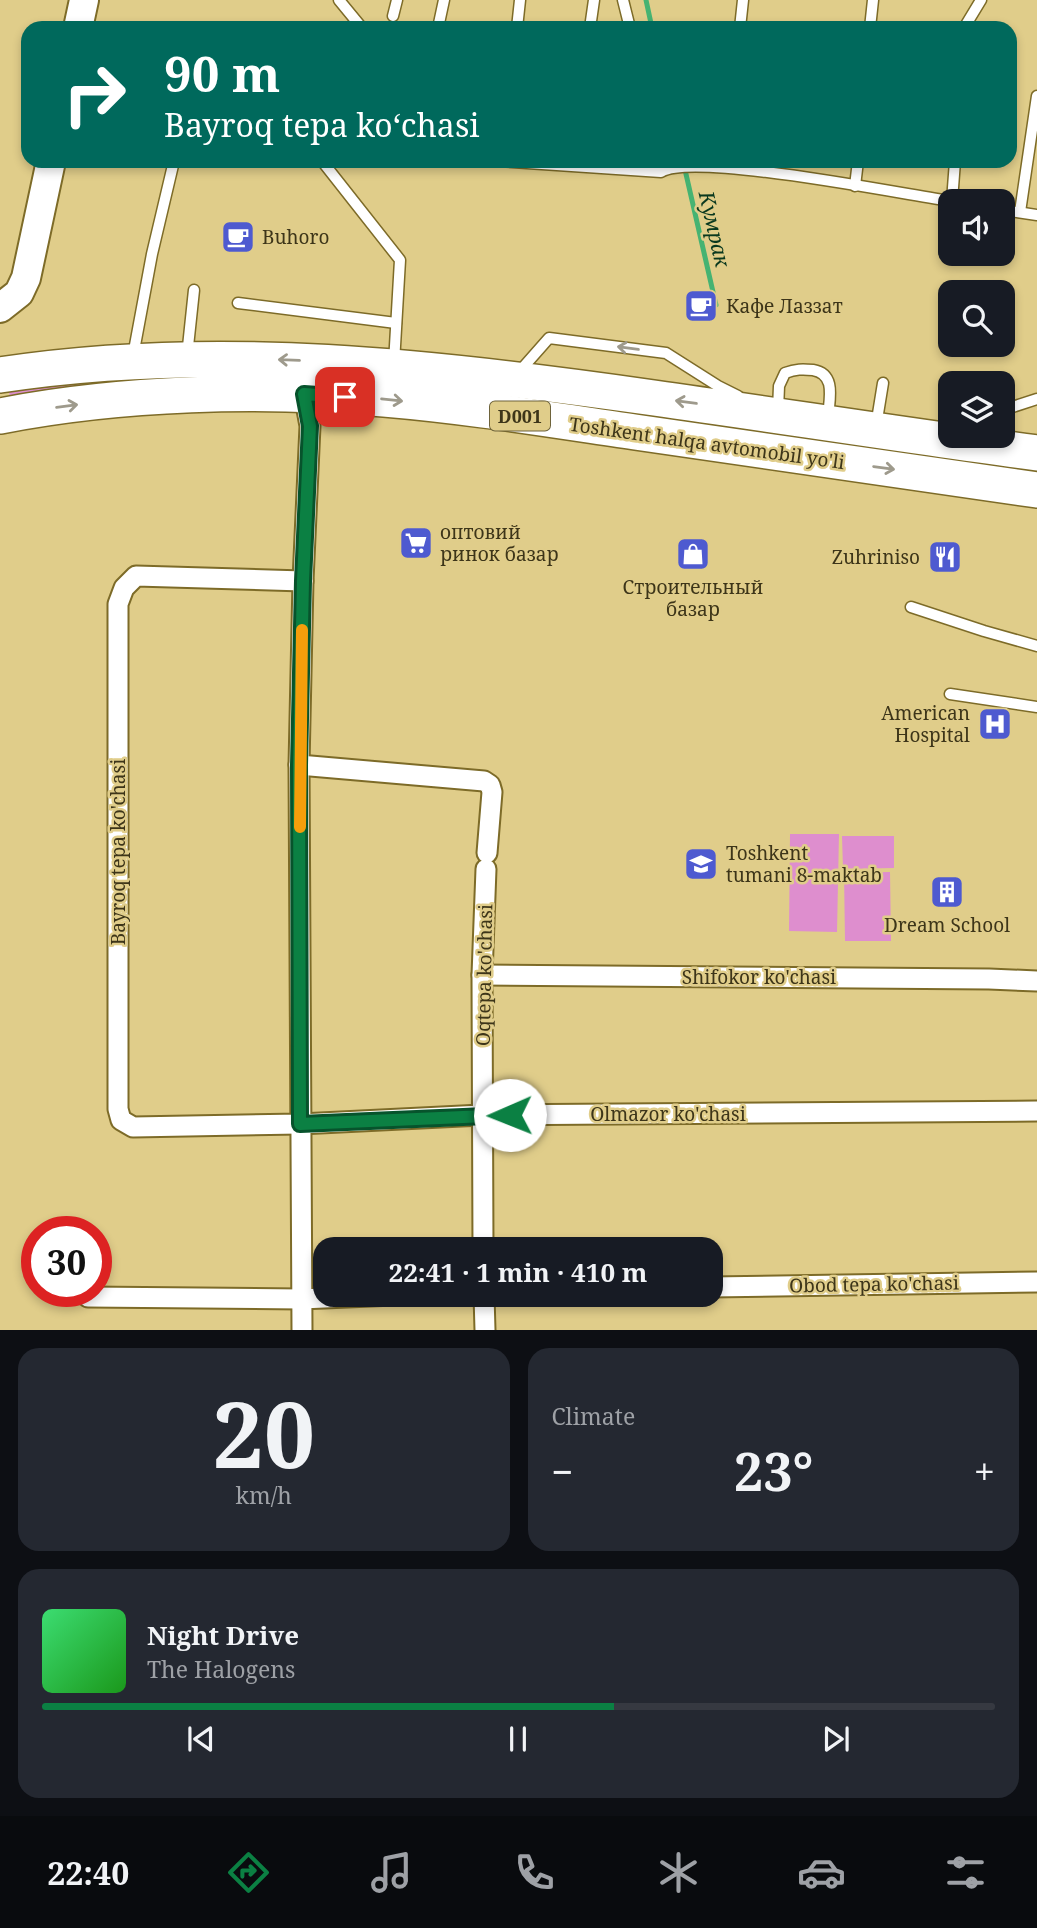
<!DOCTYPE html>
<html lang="en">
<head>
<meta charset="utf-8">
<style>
  :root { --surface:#171b24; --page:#242831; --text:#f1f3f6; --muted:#9ea1a6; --line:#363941; --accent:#0b8043 }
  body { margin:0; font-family:"Noto Serif",serif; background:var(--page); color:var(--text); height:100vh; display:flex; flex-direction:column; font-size:26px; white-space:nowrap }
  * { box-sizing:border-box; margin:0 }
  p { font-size:23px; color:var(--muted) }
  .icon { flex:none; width:38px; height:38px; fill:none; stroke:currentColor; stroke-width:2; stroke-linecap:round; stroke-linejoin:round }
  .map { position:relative; height:1330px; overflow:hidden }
  .panel { display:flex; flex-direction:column; gap:18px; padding:18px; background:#0d0f14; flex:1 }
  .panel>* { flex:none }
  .banner { position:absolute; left:21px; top:21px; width:996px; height:147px; border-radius:21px; box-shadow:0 4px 10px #0003; background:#00695c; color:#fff; overflow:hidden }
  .tools { position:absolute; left:938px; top:189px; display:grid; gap:14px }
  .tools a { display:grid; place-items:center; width:77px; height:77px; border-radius:14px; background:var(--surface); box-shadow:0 4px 10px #0003; font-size:35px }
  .speed { position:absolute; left:21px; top:1216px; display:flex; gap:14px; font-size:35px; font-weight:700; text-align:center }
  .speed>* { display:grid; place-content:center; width:91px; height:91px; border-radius:50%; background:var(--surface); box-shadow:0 4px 10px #0003; line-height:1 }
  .speed .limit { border:10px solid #d22; background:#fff; color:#111 }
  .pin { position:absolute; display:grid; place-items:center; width:60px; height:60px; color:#fff; margin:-30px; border-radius:14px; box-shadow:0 4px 10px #0006 }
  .me { position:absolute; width:77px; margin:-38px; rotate:269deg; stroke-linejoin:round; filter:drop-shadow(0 0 5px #0008) }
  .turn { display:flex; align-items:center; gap:24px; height:147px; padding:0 28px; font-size:32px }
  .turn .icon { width:91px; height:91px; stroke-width:2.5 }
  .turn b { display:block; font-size:49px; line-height:60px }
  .big { font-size:52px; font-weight:700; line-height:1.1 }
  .panel .tile { flex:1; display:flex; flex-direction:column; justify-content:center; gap:10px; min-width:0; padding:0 24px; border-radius:21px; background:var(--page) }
  .panel .dial { align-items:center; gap:0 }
  .dial b { font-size:91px; line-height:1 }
  .song { display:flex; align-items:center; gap:21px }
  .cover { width:84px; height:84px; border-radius:10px; background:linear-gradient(135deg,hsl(140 70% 55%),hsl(120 70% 35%)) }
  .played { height:7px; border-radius:4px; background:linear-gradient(90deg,var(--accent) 60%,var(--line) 60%) }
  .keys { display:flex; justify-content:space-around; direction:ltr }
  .heat { display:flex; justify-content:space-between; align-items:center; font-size:38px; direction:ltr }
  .panel .tiles { flex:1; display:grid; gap:18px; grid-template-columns:1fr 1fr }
  .tile:last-child { grid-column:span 2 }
  .trip { position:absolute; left:313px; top:1237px; width:410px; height:70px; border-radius:21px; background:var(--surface); box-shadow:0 4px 10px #0003; font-weight:700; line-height:70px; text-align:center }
  .tab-bar { display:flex; height:112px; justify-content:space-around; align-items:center; background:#090b0e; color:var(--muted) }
  .tab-bar .icon { width:49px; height:49px }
  .tab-bar .on { color:var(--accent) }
  .tab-bar b { font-size:32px; color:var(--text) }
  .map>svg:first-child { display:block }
  .green { fill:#de8ece }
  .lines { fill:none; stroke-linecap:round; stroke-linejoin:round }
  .stream { stroke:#46b372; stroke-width:5 }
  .lane-casing { stroke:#7d6b28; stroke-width:13 }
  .street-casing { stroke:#7d6b28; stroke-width:23 }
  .secondary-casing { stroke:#7d6b28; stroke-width:32 }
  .highway-casing { stroke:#7d6b28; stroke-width:38 }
  .lane { stroke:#fff; stroke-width:10 }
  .street { stroke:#fff; stroke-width:19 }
  .secondary { stroke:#fff; stroke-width:28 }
  .highway { stroke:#fff; stroke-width:35 }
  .oneway { stroke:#9e9a8c }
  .route-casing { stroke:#07532c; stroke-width:18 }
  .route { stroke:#0b8043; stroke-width:12 }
  .slow { stroke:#f59e0b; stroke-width:12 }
  .labels { text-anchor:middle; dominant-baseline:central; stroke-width:5; stroke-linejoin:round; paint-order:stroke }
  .shield { fill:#e0cd8a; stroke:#6e633b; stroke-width:2 }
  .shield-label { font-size:18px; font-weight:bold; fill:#3d3519 }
  .poi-label { font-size:19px; fill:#3d3519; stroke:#e0cd8a; text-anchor:start }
  .street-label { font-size:19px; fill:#3d3519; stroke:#e0cd8a }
  .water-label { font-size:21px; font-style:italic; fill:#09381e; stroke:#e0cd8a }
</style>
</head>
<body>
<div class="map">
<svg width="1037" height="1330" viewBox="0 0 1037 1330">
  <rect width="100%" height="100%" fill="#e0cd8a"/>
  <g class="green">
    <polygon points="229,373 10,401 9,390 64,383"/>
    <polygon points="790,834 839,834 837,932 789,931"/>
    <polygon points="842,836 894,836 894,868 843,869"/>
    <polygon points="890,872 891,941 845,941 844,873"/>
  </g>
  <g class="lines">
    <g class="stream">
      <polyline points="646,0 652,28"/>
      <polyline points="683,161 716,305"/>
    </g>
    <defs>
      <g id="lane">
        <polyline points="339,0 362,28"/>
        <polyline points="623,0 630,28"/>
        <polyline points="393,16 397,0"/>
        <polyline points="438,28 444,0"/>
        <polyline points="517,28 520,0"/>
        <polyline points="590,28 594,0"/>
        <polyline points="740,28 743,0"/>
        <polyline points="870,28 873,0"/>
        <polyline points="964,28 981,0"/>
        <polyline points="322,161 400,260 394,363"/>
        <path d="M498 161 661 172C694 152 902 194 950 201"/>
        <polyline points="855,186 858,161"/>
        <polyline points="952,201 955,161"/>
        <polyline points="1003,210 1037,215"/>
        <polyline points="1020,212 1037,96"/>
        <polyline points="238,303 396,323"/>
        <polyline points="133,356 152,254 174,161"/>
        <polyline points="187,356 194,290"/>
        <polyline points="519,372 549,338 666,353 718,386 738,396"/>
        <path d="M778 410 779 386 785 373C796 369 802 369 813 370 837 374 829 400 828 418"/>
        <polyline points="1003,410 1037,399"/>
        <polyline points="876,426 883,383"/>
        <polyline points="911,607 984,631 1037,646"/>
        <polyline points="950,694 1037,707"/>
      </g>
      <g id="street">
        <polyline points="303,581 136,576 124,588 118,604 118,1109 121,1120 133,1127 300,1124 482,1115 1037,1111"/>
        <polyline points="299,765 484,781 490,785 492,792 487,853"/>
        <polyline points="482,975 989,979 1037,981"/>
        <polyline points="483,1250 482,975 486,869"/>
        <polyline points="710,1287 1037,1282"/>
        <polyline points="484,1295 485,1330"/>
        <polyline points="88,1297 301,1299 394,1295"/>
        <polyline points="302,1330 299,765 303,581 310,426 304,394"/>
      </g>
      <g id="secondary">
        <polyline points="78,28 84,0"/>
        <polyline points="0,308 19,293 26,278 51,161"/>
      </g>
      <g id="highway">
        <path d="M0 375C217 342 438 367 654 398 782 416 909 436 1037 453"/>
        <path d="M0 416C123 392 259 389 384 399 468 406 552 420 635 432 769 452 903 471 1037 490"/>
      </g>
    </defs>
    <use href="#lane" class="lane-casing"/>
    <use href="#street" class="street-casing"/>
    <use href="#secondary" class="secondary-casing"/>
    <use href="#highway" class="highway-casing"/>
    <use href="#lane" class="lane"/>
    <use href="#street" class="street"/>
    <use href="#secondary" class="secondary"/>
    <use href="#highway" class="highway"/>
  </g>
  <defs><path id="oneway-shaft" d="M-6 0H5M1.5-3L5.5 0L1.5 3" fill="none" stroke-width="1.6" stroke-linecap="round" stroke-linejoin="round" transform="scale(1.75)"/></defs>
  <g class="oneway">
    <use href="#oneway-shaft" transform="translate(628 348) rotate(-172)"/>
    <use href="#oneway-shaft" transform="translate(289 360) rotate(-178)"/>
    <use href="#oneway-shaft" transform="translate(392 400) rotate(6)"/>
    <use href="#oneway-shaft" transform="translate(686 402) rotate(-172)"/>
    <use href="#oneway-shaft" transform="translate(67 406) rotate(-7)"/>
    <use href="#oneway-shaft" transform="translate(884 468) rotate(8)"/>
  </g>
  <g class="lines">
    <defs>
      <polyline id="route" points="345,397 304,394 310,426 303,581 299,765 300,1124 510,1115"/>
    </defs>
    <use href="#route" class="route-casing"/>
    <use href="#route" class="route"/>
    <polyline class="slow" points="300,827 302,630"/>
  </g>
  <defs>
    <symbol id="cafe-square" viewBox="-11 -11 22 22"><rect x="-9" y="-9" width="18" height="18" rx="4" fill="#4e5ad0" stroke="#e0cd8a"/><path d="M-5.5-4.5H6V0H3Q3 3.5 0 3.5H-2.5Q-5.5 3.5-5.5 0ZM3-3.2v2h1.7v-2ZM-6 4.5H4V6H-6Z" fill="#fff"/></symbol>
    <symbol id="supermarket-square" viewBox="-11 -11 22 22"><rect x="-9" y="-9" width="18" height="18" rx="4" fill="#4e5ad0" stroke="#e0cd8a"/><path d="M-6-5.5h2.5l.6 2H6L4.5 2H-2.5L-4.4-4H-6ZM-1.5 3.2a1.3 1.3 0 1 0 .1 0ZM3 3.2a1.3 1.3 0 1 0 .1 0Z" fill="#fff"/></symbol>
    <symbol id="shop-square" viewBox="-11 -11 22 22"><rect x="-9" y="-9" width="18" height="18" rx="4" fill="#4e5ad0" stroke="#e0cd8a"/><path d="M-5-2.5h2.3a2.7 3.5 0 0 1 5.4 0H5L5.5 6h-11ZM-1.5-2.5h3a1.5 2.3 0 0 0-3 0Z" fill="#fff"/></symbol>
    <symbol id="restaurant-square" viewBox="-11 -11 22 22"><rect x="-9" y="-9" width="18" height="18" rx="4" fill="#4e5ad0" stroke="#e0cd8a"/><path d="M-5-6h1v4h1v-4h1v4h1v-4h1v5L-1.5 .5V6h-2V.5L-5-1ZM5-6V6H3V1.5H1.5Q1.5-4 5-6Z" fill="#fff"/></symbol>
    <symbol id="hospital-square" viewBox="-11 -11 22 22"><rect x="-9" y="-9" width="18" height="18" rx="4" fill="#4e5ad0" stroke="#e0cd8a"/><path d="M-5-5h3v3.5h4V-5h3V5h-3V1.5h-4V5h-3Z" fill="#fff"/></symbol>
    <symbol id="school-square" viewBox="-11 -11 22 22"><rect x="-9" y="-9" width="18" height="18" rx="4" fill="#4e5ad0" stroke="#e0cd8a"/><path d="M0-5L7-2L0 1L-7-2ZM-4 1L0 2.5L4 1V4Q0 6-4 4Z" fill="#fff"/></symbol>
    <symbol id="building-square" viewBox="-11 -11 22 22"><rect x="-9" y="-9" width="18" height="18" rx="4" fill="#4e5ad0" stroke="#e0cd8a"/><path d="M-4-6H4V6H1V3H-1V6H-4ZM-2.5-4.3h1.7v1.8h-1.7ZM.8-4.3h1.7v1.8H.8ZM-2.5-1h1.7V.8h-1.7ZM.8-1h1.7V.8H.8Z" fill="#fff"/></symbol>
  </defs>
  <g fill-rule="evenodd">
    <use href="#cafe-square" x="219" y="218" width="38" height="38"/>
    <use href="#cafe-square" x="682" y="287" width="38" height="38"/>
    <use href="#supermarket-square" x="397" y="524" width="38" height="38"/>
    <use href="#shop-square" x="674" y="535" width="38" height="38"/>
    <use href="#restaurant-square" x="926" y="538" width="38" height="38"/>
    <use href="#hospital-square" x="976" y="705" width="38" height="38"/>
    <use href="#school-square" x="682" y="845" width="38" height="38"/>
    <use href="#building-square" x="928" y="873" width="38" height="38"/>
  </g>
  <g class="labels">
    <rect class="shield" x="490" y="401.5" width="60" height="29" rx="5"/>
    <g class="shield-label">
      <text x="520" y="416">D001</text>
    </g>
    <g class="poi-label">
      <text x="262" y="237">Buhoro</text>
      <text x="726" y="306">Кафе Лаззат</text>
      <text x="440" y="532">оптовий<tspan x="440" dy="22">ринок базар</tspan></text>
      <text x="920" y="557" text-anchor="end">Zuhriniso</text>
      <text x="693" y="587" text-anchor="middle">Строительный<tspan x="693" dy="22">базар</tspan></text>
      <text x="970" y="713" text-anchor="end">American<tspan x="970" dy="22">Hospital</tspan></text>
      <text x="726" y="853">Toshkent<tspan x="726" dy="22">tumani 8-maktab</tspan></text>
      <text x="947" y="925" text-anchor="middle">Dream School</text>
    </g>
    <g class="street-label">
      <text transform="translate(707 443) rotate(8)">Toshkent halqa avtomobil yo'li</text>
      <text transform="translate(118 852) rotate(-90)">Bayroq tepa ko'chasi</text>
      <text transform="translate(484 975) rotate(-89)">Oqtepa ko'chasi</text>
      <text x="759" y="977">Shifokor ko'chasi</text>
      <text x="668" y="1114">Olmazor ko'chasi</text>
      <text transform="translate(874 1284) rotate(-1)">Obod tepa ko'chasi</text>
    </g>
    <g class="water-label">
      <text transform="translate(715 229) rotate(77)">Кумрак</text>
    </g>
  </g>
</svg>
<div class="tools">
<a><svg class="icon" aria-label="sound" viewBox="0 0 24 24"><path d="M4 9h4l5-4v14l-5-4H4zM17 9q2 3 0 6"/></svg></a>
<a><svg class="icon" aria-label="search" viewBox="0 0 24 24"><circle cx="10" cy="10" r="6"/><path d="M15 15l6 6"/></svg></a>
<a><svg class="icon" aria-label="layers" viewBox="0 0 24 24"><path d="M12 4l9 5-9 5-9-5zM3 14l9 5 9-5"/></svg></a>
</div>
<div class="speed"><div class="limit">30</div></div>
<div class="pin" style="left:345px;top:397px;background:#d93025"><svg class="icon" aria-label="arrive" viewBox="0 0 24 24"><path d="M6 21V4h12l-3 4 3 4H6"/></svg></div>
<svg class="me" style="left:510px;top:1115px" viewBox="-20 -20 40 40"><circle r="19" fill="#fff"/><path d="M0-13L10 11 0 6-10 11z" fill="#0b8043"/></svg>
<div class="trip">22:41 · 1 min · 410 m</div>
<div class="banner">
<div class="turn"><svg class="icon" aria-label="right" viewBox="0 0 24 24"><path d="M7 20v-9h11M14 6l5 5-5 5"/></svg><div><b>90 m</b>Bayroq tepa koʻchasi</div></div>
</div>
</div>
<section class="panel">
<div class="tiles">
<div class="tile dial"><b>20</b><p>km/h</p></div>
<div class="tile"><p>Climate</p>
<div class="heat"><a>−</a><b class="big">23°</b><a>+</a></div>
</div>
<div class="tile">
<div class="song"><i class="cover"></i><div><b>Night Drive</b><p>The Halogens</p></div></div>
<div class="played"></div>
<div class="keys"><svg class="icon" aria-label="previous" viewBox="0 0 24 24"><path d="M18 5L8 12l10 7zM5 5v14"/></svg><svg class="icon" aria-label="pause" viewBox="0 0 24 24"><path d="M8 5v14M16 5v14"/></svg><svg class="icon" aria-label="next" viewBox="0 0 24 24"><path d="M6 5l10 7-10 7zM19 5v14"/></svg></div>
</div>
</div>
</section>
<nav class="tab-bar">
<b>22:40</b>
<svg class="icon on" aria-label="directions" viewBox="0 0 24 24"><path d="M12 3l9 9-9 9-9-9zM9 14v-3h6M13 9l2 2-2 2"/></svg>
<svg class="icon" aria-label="music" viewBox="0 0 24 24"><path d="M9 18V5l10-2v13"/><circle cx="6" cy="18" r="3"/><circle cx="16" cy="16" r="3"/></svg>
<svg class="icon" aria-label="phone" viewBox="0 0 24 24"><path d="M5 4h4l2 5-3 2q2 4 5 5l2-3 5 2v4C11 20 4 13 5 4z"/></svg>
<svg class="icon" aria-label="climate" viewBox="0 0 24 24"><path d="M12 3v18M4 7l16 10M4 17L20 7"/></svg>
<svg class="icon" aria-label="car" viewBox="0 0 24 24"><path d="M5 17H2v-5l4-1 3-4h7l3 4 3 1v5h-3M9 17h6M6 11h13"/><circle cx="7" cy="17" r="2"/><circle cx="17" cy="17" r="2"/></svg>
<svg class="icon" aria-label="filters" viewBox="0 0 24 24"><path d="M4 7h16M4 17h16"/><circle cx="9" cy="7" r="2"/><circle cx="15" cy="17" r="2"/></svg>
</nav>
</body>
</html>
